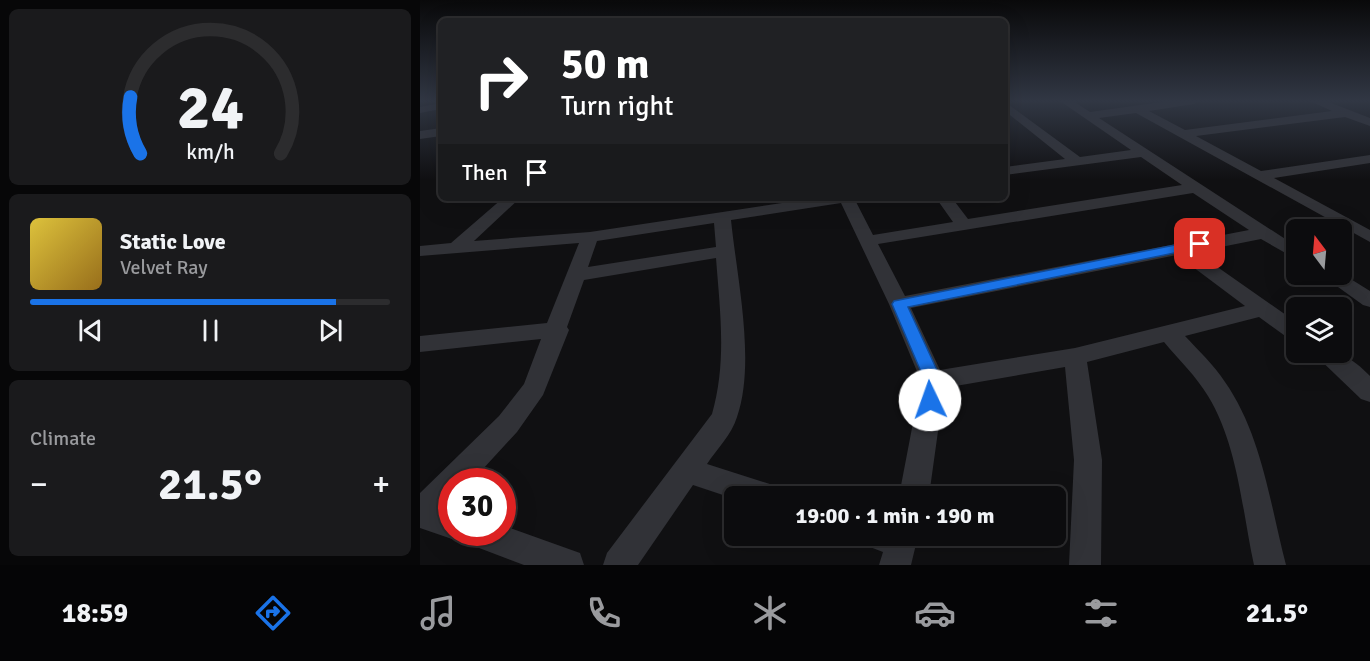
<!DOCTYPE html>
<html lang="en">
<head>
<meta charset="utf-8">
<style>
  :root { --surface:#0c0c0e; --page:#1a1a1c; --text:#f1f3f6; --muted:#9a9b9e; --line:#2c2c2e; --accent:#1a73e8 }
  body { margin:0; font-family:Signika,sans-serif; background:var(--page); color:var(--text); height:100vh; display:flex; flex-direction:column; font-size:22px; white-space:nowrap }
  * { box-sizing:border-box; margin:0 }
  p { font-size:20px; color:var(--muted) }
  .icon { flex:none; width:33px; height:33px; fill:none; stroke:currentColor; stroke-width:2; stroke-linecap:round; stroke-linejoin:round }
  .map { position:relative; flex:1; overflow:hidden }
  .drawer { display:flex; flex-direction:column; gap:9px; padding:9px; background:#070708; width:420px }
  .drawer>* { flex:none }
  .guide { position:absolute; left:18px; top:18px; width:570px; height:183px; border-radius:9px; box-shadow:0 6px 24px #0002,0 0 0 2px var(--line); background:#202124; color:#fff; overflow:hidden }
  .needle { width:39px; rotate:344deg }
  .buttons { position:absolute; left:866px; top:219px; display:grid; gap:12px }
  .buttons a { display:grid; place-items:center; width:66px; height:66px; border-radius:9px; background:var(--surface); box-shadow:0 6px 24px #0002,0 0 0 2px var(--line); font-size:30px }
  .speed { position:absolute; left:18px; top:468px; display:flex; gap:12px; font-size:30px; font-weight:700; text-align:center }
  .speed>* { display:grid; place-content:center; width:78px; height:78px; border-radius:50%; background:var(--surface); box-shadow:0 6px 24px #0002,0 0 0 2px var(--line); line-height:1 }
  .speed .limit { border:9px solid #d22; background:#fff; color:#111 }
  .pin { position:absolute; display:grid; place-items:center; width:51px; height:51px; color:#fff; margin:-26px; border-radius:12px; box-shadow:0 3px 9px #0006 }
  .me { position:absolute; width:66px; margin:-33px; rotate:357deg; stroke-linejoin:round; filter:drop-shadow(0 0 4px #0008) }
  .turn { display:flex; align-items:center; gap:21px; height:126px; padding:0 24px; font-size:27px }
  .turn .icon { width:78px; height:78px; stroke-width:2.5 }
  .turn b { display:block; font-size:42px; line-height:51px }
  .then { display:flex; align-items:center; height:57px; padding:0 24px; background:#0003; gap:12px; font-size:22px }
  .big { font-size:45px; font-weight:700; line-height:1.1 }
  .drawer .tile { flex:1; display:flex; flex-direction:column; justify-content:center; gap:9px; min-width:0; padding:0 21px; border-radius:9px; background:var(--page) }
  .drawer .dial { align-items:center; gap:0 }
  .dial svg { height:156px; overflow:visible; fill:none; stroke:var(--line); stroke-width:7; stroke-linecap:round; text-anchor:middle }
  .dial text { fill:var(--text); stroke:none }
  .song { display:flex; align-items:center; gap:18px }
  .cover { width:72px; height:72px; border-radius:9px; background:linear-gradient(135deg,hsl(50 70% 55%),hsl(40 70% 35%)) }
  .played { height:6px; border-radius:3px; background:linear-gradient(90deg,var(--accent) 85%,var(--line) 85%) }
  .keys { display:flex; justify-content:space-around; direction:ltr }
  .heat { display:flex; justify-content:space-between; align-items:center; font-size:33px; direction:ltr }
  .trip { position:absolute; left:304px; top:486px; width:342px; height:60px; border-radius:9px; background:var(--surface); box-shadow:0 6px 24px #0002,0 0 0 2px var(--line); font-weight:700; line-height:60px; text-align:center }
  .tabs { display:flex; height:96px; justify-content:space-around; align-items:center; background:#050506; color:var(--muted) }
  .tabs .icon { width:42px; height:42px }
  .tabs .selected { color:var(--accent) }
  .tabs b { font-size:27px; color:var(--text) }
  main { display:flex; flex:1; min-height:0 }
  .map>svg:first-child { display:block }
  .lines { fill:none; stroke-linecap:round; stroke-linejoin:round }
  .minor { fill:#313237; fill-rule:evenodd }
  .route { fill:#1a73e8; stroke:#114b97; stroke-width:1.5 }
</style>
</head>
<body>
<main>
<section class="drawer">
<div class="tile dial"><svg viewBox="0 0 100 80">
<path d="M14 69A42 42 0 1 1 86 69"/>
<path d="M14 69A42 42 0 0 1 9 40" stroke="#1a73e8"/>
<text x="50" y="56" font-size="32" font-weight="700">24</text>
<text x="50" y="72" font-size="11">km/h</text>
</svg></div>
<div class="tile">
<div class="song"><i class="cover"></i><div><b>Static Love</b><p>Velvet Ray</p></div></div>
<div class="played"></div>
<div class="keys"><svg class="icon" aria-label="previous" viewBox="0 0 24 24"><path d="M18 5L8 12l10 7zM5 5v14"/></svg><svg class="icon" aria-label="pause" viewBox="0 0 24 24"><path d="M8 5v14M16 5v14"/></svg><svg class="icon" aria-label="next" viewBox="0 0 24 24"><path d="M6 5l10 7-10 7zM19 5v14"/></svg></div>
</div>
<div class="tile"><p>Climate</p>
<div class="heat"><a>−</a><b class="big">21.5°</b><a>+</a></div>
</div>
</section>
<div class="map">
<svg width="950" height="565" viewBox="0 0 950 565">
  <rect width="100%" height="100%" fill="#101012"/>
  <g class="lines">
    <g class="minor">
      <path d="M640 101H653L670 112 749 101H779L774 104 729 111 765 130 912 111 890 101H906L950 118V126L925 117 776 136 841 171 950 155V163L854 178 950 230V242L716 113 679 118 876 246V259L841 239 776 252 876 322V341L868 338 839 317 765 336C779 351 794 365 805 382 842 435 850 504 866 565H834C822 510 818 445 788 396 776 376 759 360 744 342L667 362 682 460 681 565H649L654 460 645 367 524 388 509 496H479L501 381 469 304 421 203 311 220C317 279 336 362 317 417 312 434 297 449 287 464L356 486 361 496H315V499L273 485 218 565H183L187 553 292 414C307 362 300 311 296 258L164 280 147 327 149 330 123 395 97 432 51 482H32V503L27 507 32 509V532H82V525L160 553 164 565H104L46 543 43 535 32 539 0 528V493L79 416 104 384 121 339 0 352V336L127 323 159 243 0 256V246L31 243 83 198H100L54 241 170 232 395 198H434L453 235 533 222 516 198H532L548 219 762 185 721 157 585 175V167L645 159 585 111V102L660 157 711 150ZM773 193 829 230 485 296 458 244ZM294 223 296 247 168 267 177 241ZM757 255 825 306 655 348 520 370 491 308Z"/>
      <polygon points="21,103 21,109 0,113 0,107"/>
      <polygon points="21,128 21,136 0,139 0,131"/>
      <polygon points="921,273 950,291 950,307 943,305 900,274"/>
      <path d="M892 352C920 352 930 356 950 376V402L941 399Z"/>
      <polygon points="445,536 498,536 491,565 459,565 463,552 450,547"/>
    </g>
  </g>
  <linearGradient id="sky" x2="0" y2="1"><stop stop-color="#09090a"/><stop offset="0.56" stop-color="#313744"/><stop offset="1" stop-color="#313744" stop-opacity="0"/></linearGradient>
  <rect width="950" height="180" fill="url(#sky)"/>
  <polygon class="route" points="780,240 784,241 784,247 488,307 522,381 517,405 504,405 502,400 505,381 472,304 474,301"/>
</svg>
<div class="buttons">
<a><svg class="needle" viewBox="-14 -14 28 28"><path d="M0-13l5 13h-10z" fill="#e53935"/><path d="M0 13l5-13h-10z" fill="#9a9b9e"/></svg></a>
<a><svg class="icon" aria-label="layers" viewBox="0 0 24 24"><path d="M12 4l9 5-9 5-9-5zM3 14l9 5 9-5"/></svg></a>
</div>
<div class="speed"><div class="limit">30</div></div>
<div class="pin" style="left:780px;top:244px;background:#d93025"><svg class="icon" aria-label="arrive" viewBox="0 0 24 24"><path d="M6 21V4h12l-3 4 3 4H6"/></svg></div>
<svg class="me" style="left:510px;top:400px" viewBox="-20 -20 40 40"><circle r="19" fill="#fff"/><path d="M0-13L10 11 0 6-10 11z" fill="#1a73e8"/></svg>
<div class="trip">19:00 · 1 min · 190 m</div>
<div class="guide">
<div class="turn"><svg class="icon" aria-label="right" viewBox="0 0 24 24"><path d="M7 20v-9h11M14 6l5 5-5 5"/></svg><div><b>50 m</b>Turn right</div></div>
<div class="then">Then<svg class="icon" aria-label="arrive" viewBox="0 0 24 24"><path d="M6 21V4h12l-3 4 3 4H6"/></svg></div>
</div>
</div>
</main>
<nav class="tabs">
<b>18:59</b>
<svg class="icon selected" aria-label="directions" viewBox="0 0 24 24"><path d="M12 3l9 9-9 9-9-9zM9 14v-3h6M13 9l2 2-2 2"/></svg>
<svg class="icon" aria-label="music" viewBox="0 0 24 24"><path d="M9 18V5l10-2v13"/><circle cx="6" cy="18" r="3"/><circle cx="16" cy="16" r="3"/></svg>
<svg class="icon" aria-label="phone" viewBox="0 0 24 24"><path d="M5 4h4l2 5-3 2q2 4 5 5l2-3 5 2v4C11 20 4 13 5 4z"/></svg>
<svg class="icon" aria-label="climate" viewBox="0 0 24 24"><path d="M12 3v18M4 7l16 10M4 17L20 7"/></svg>
<svg class="icon" aria-label="car" viewBox="0 0 24 24"><path d="M5 17H2v-5l4-1 3-4h7l3 4 3 1v5h-3M9 17h6M6 11h13"/><circle cx="7" cy="17" r="2"/><circle cx="17" cy="17" r="2"/></svg>
<svg class="icon" aria-label="filters" viewBox="0 0 24 24"><path d="M4 7h16M4 17h16"/><circle cx="9" cy="7" r="2"/><circle cx="15" cy="17" r="2"/></svg>
<b>21.5°</b>
</nav>
</body>
</html>
